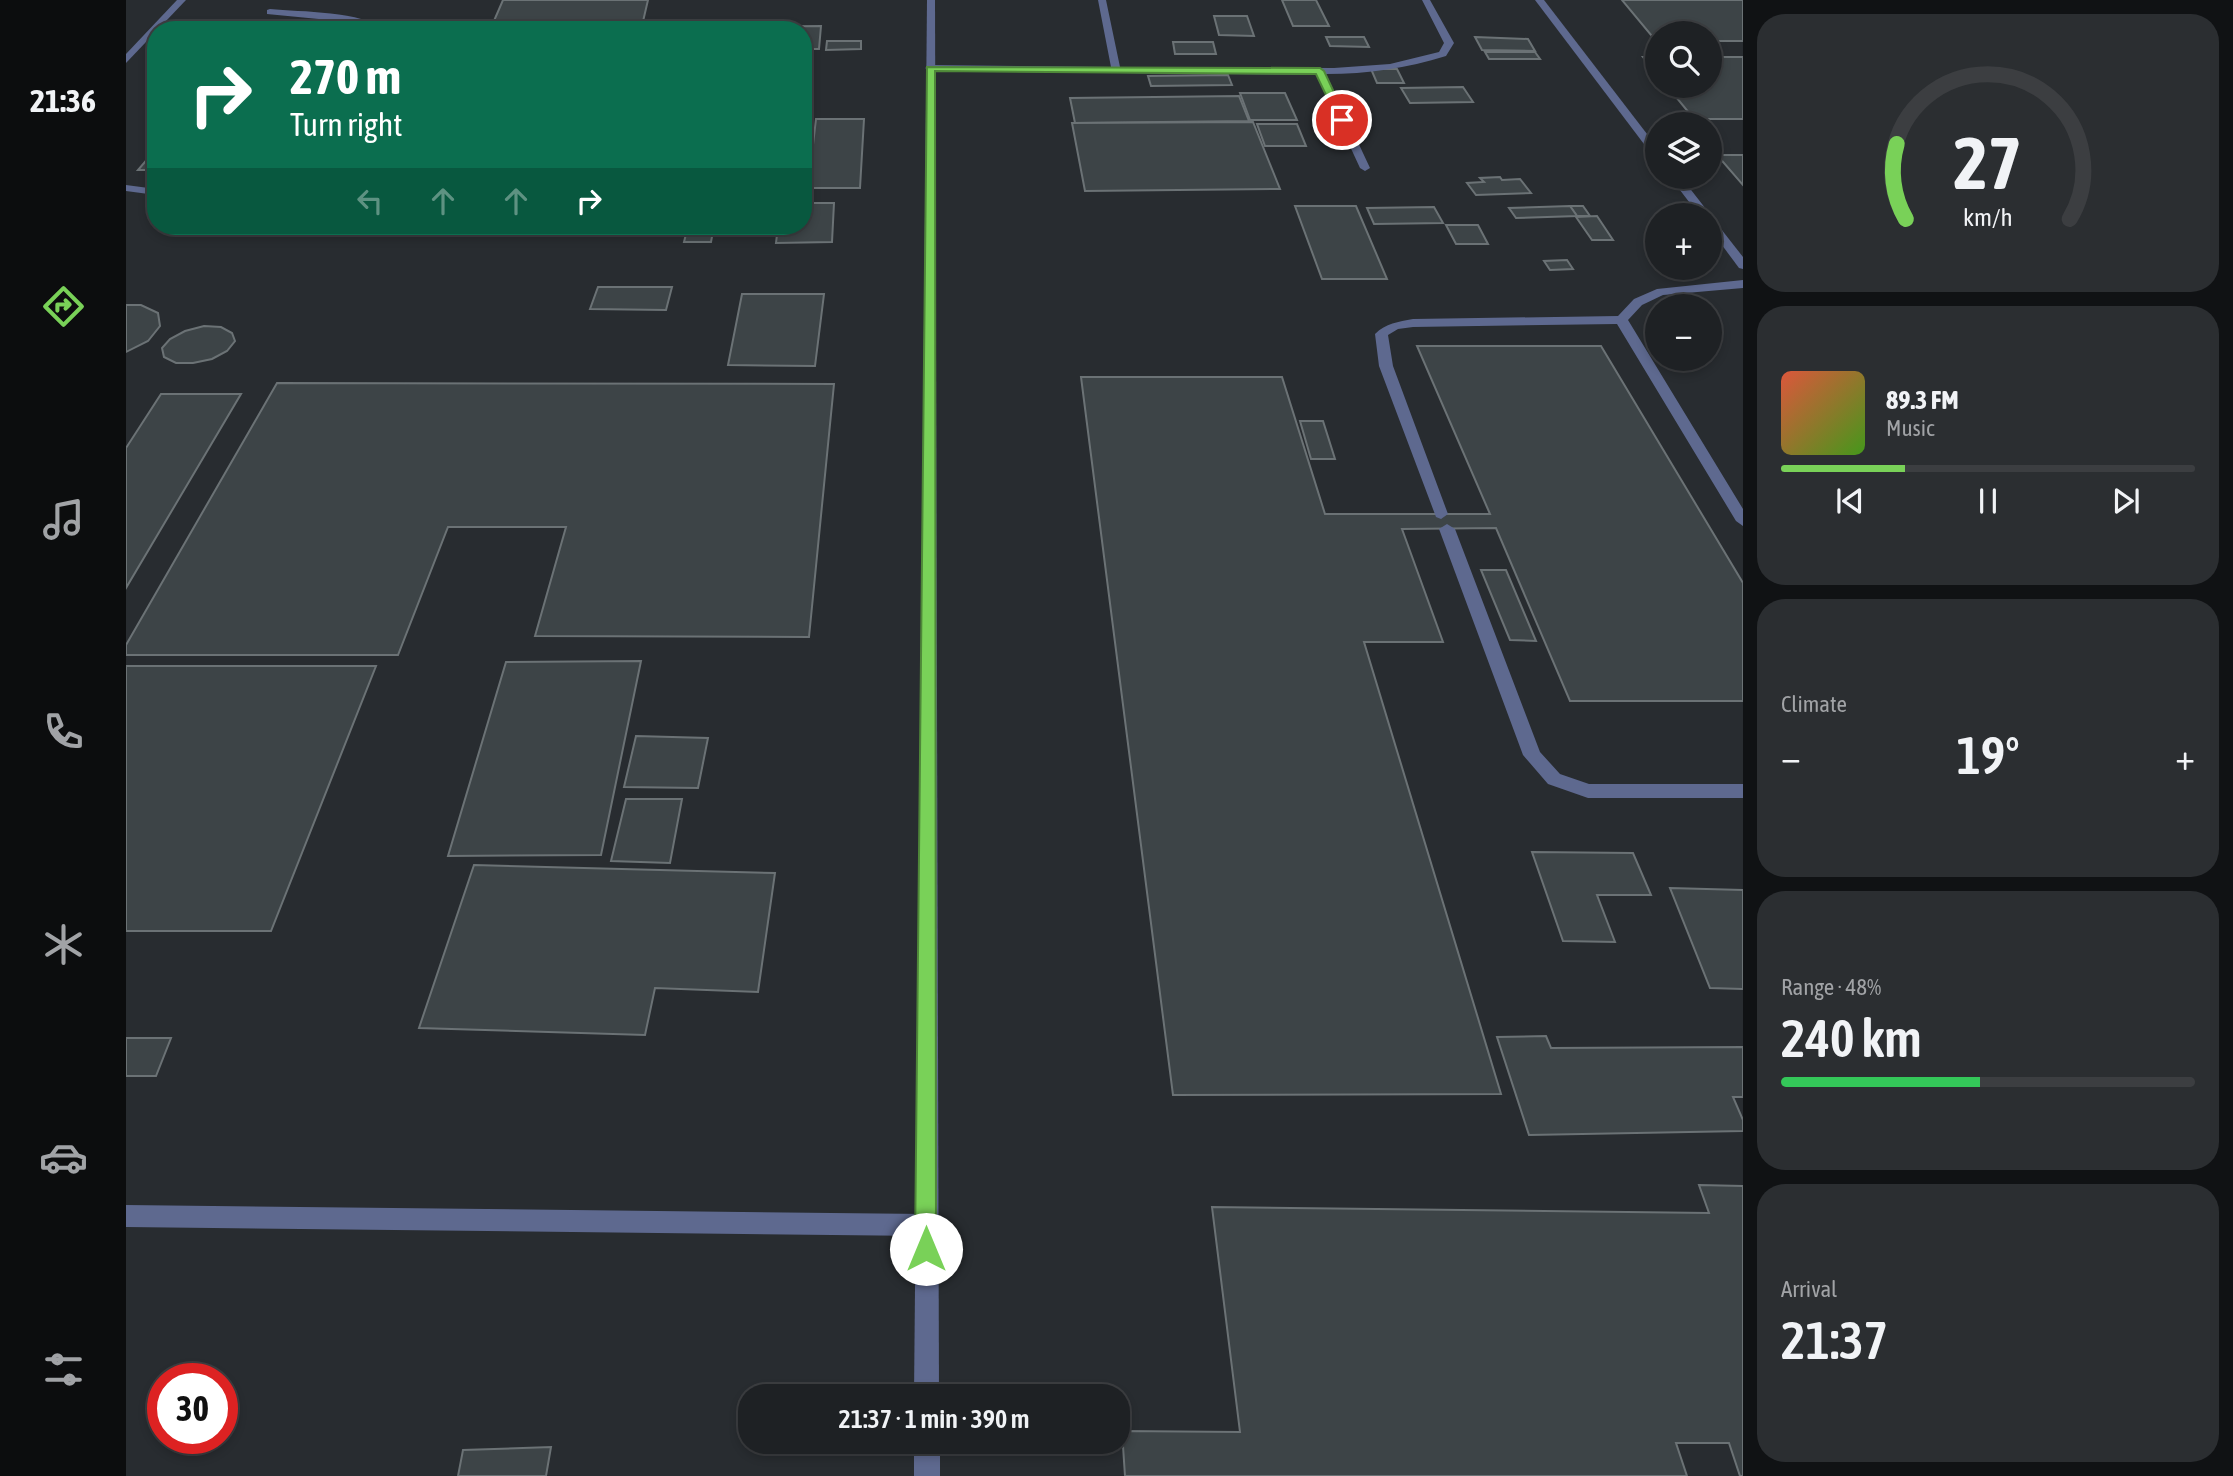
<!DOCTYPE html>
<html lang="en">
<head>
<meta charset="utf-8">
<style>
  :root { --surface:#1e2124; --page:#2b2e31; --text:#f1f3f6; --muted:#a1a3a6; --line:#3c3e41; --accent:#79d158 }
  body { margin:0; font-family:"Asap Condensed",sans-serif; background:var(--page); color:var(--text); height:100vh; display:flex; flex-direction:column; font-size:26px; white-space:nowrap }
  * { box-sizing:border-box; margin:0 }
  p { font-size:23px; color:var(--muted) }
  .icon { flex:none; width:38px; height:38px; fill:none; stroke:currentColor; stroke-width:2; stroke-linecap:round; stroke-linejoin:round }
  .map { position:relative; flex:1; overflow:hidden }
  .sheet { display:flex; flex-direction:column; gap:14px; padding:14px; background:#101214; width:490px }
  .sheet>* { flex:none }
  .top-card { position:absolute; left:21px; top:21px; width:665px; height:214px; border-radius:28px; box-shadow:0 4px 10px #0003,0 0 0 2px var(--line); background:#0b6e4f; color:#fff; overflow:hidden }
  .controls { position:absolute; left:1519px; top:21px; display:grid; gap:14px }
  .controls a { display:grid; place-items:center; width:77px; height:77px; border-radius:50%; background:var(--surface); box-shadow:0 4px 10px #0003,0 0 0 2px var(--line); font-size:35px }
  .speed { position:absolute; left:21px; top:1363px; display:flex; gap:14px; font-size:35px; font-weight:700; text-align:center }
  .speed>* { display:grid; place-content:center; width:91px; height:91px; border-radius:50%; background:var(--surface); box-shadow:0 4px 10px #0003,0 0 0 2px var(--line); line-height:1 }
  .speed .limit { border:10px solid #d22; background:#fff; color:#111 }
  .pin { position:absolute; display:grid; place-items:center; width:60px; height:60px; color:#fff; margin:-30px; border:4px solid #fff; border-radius:50%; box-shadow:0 2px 7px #0007 }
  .me { position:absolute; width:77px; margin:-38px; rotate:0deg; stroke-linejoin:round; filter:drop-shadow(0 0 5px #0008) }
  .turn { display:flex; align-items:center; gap:24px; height:147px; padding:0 28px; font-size:32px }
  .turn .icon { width:91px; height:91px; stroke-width:2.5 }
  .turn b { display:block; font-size:49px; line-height:60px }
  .lanes { display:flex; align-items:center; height:66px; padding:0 28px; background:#0003; justify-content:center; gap:35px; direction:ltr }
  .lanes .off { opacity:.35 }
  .big { font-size:52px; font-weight:600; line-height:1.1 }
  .sheet .widget { flex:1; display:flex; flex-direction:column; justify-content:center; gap:10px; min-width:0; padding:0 24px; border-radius:28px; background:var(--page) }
  .sheet .dial { align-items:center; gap:0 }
  .dial svg { height:182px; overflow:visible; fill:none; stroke:var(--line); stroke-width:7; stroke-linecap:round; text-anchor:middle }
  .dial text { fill:var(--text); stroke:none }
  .song { display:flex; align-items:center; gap:21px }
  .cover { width:84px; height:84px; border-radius:10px; background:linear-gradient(135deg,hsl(10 70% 55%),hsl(100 70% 35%)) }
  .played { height:7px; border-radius:4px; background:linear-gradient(90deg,var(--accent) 30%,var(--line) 30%) }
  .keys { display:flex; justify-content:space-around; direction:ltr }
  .heat { display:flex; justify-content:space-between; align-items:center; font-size:38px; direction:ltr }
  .charge { height:10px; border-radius:5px; background:linear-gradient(90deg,#34c759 48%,var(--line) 0) }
  .trip { position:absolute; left:612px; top:1384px; width:392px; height:70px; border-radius:28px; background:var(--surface); box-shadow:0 4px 10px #0003,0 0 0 2px var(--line); font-weight:600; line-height:70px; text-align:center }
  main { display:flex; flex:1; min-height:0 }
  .menu { display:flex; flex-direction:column; width:126px; justify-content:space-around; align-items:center; background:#0c0d0e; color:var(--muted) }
  .menu .icon { width:49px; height:49px }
  .menu .on { color:var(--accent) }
  .menu b { font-size:32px; color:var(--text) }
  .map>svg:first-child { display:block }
  .building { fill:#3d4447; stroke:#6b7275; stroke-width:2 }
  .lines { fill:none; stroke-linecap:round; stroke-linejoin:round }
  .service { fill:#5e698f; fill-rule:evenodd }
  .minor { fill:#5e698f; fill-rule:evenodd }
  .route { fill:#79d158; stroke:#4f8839; stroke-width:2 }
</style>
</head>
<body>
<main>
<nav class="menu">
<b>21:36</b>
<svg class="icon on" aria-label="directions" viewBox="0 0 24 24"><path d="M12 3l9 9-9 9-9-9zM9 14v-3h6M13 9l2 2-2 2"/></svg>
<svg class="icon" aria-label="music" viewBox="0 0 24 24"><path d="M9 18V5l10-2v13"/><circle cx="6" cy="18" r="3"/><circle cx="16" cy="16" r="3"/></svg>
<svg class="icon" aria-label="phone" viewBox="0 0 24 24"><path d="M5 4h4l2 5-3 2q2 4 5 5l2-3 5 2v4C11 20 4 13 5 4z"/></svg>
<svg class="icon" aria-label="climate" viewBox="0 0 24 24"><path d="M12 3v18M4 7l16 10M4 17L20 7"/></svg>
<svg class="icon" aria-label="car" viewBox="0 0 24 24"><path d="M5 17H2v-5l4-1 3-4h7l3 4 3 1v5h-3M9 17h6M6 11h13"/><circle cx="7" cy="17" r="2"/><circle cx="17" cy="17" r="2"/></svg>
<svg class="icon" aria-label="filters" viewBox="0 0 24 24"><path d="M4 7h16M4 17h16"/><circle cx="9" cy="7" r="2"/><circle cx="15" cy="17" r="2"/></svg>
</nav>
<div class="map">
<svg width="1617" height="1476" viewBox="0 0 1617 1476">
  <rect width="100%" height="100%" fill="#282c30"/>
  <g class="building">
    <polygon points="377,0 522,0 515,30 364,30"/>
    <polygon points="1156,0 1190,0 1203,26 1167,26"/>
    <polygon points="1496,0 1617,0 1617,41 1584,41 1584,33 1525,35"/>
    <polygon points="1088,16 1121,16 1128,36 1093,35"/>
    <polygon points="695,26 693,49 677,49 677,30 547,30 548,27"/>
    <polygon points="1200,37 1238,37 1243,47 1204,46"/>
    <polygon points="1349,37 1402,39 1409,51 1356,50"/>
    <polygon points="701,41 735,41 735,49 700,50"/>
    <polygon points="1047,42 1087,42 1090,54 1049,54"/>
    <polygon points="1359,52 1409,52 1414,59 1363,59"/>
    <polygon points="1517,57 1531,57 1531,74"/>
    <polygon points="1584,57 1617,57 1617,119 1568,119 1541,86 1584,86"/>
    <polygon points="1245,69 1271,69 1278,83 1251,83"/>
    <polygon points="1102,75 1106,85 1025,86 1022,76"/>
    <polygon points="1337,87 1347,102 1284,103 1275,88"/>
    <polygon points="1114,93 1159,93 1171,120 1124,120"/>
    <polygon points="1113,96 1123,121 949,123 944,98"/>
    <polygon points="690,119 738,119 734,188 682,188"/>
    <polygon points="1127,122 1154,189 959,191 946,123"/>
    <polygon points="1131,124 1171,124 1180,146 1139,146"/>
    <polygon points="30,149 30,170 12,170"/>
    <polygon points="1591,155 1617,155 1617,185"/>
    <polygon points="1374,177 1376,180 1394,179 1405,193 1350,195 1341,183 1358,182 1354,178"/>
    <polygon points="677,203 708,203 706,242 650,243 652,226 677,226"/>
    <polygon points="1169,206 1230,206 1261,279 1196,279"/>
    <polygon points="1444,206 1457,206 1464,216 1451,216"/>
    <polygon points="1444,206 1451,216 1390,218 1383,208"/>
    <polygon points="1308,207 1317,223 1248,224 1241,208"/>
    <polygon points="1471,216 1487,240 1466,240 1450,217"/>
    <polygon points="1320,225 1352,225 1362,244 1330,244"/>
    <polygon points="562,226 588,226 585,242 558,242"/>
    <polygon points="1441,260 1447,269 1424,270 1418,261"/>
    <polygon points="472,287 546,287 540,310 464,309"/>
    <polygon points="616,294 698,294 689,366 602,365"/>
    <polygon points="0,305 15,305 32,313 34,326 22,341 0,352"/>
    <polygon points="78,326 95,327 106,333 109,341 101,351 86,359 67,363 50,363 38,357 36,348 44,339 59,331"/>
    <polygon points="1291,346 1475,346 1617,583 1617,701 1444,701 1370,528 1276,529 1317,642 1238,642 1375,1094 1047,1095 955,377 1156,377 1199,514 1364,514"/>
    <polygon points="151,383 708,384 683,637 409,636 440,527 322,527 272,655 0,655 0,645"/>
    <polygon points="35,394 115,394 0,588 0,448"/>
    <polygon points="1174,421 1197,421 1209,459 1185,459"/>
    <polygon points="1355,570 1380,570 1410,641 1384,640"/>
    <polygon points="515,661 475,855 322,856 380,662"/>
    <polygon points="0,666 250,666 145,931 0,931"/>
    <polygon points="510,736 582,738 572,788 498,787"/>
    <polygon points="500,799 556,799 544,863 485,861"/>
    <polygon points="1406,852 1507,853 1525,895 1471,895 1489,942 1437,941"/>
    <polygon points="348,865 649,873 632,992 529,988 519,1035 293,1028"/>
    <polygon points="1544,888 1617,890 1617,989 1584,988"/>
    <polygon points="1420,1036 1425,1048 1617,1047 1617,1097 1607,1097 1617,1120 1617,1131 1403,1135 1371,1037"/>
    <polygon points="0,1038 45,1038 30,1076 0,1076"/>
    <polygon points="1573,1185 1617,1186 1617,1476 1614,1476 1603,1443 1550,1443 1561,1476 999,1476 996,1431 1114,1432 1086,1207 1583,1213"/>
    <polygon points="425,1447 420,1476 332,1476 337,1450"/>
  </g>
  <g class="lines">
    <g class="service">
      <polygon points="51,0 60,0 0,63 0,54"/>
      <path d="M972 0H980L994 67 1208 68 1264 64 1313 52 1318 43 1296 0H1304L1328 43 1320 56C1281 68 1242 74 1200 74L1244 168 1239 171 1234 168 1191 75 804 71 799 68 804 65 985 67Z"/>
      <path d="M144 9C175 12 236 11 260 30L203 20 141 14V10Z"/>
      <polygon points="0,185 30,189 30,195 0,191"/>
      <path d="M1617 280V288L1537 295 1516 305 1502 320 1617 509V526L1610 521 1491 324 1287 327 1272 329 1262 335 1267 366 1322 514 1315 519 1310 517 1253 366 1249 334C1260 323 1272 322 1287 319L1492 316 1508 299 1531 289Z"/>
      <polygon points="1321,524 1329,529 1414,752 1434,774 1463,784 1617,784 1617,798 1462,798 1422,784 1397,755 1313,529"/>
      <polygon points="0,1205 799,1214 807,1217 811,1225 807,1233 799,1236 0,1227"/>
    </g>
    <g class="minor">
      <polygon points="801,0 809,0 813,1396 788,1396"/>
      <polygon points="1409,0 1418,0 1531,147 1531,157 1527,156"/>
      <polygon points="1544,177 1555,177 1583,213 1585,215 1584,216 1573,215"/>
      <polygon points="1584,219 1588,220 1617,257 1617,269 1613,268 1584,229"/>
      <rect x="788" y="1442" width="26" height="34"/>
    </g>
  </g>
  <polygon class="route" points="801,67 1194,68 1198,71 1221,120 1216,123 1212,120 1190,74 809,71 810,1249 807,1257 800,1260 792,1257 789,1249"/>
</svg>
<div class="controls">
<a><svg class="icon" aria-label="search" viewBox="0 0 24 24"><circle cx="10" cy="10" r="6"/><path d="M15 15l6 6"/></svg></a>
<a><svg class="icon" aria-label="layers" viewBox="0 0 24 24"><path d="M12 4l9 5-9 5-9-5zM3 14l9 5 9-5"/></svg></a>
<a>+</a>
<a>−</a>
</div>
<div class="speed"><div class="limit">30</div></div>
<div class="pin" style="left:1216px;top:120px;background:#d93025"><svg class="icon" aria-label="arrive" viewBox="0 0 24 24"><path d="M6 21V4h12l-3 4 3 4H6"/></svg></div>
<svg class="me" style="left:800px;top:1249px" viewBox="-20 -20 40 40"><circle r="19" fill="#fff"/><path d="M0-13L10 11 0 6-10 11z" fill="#79d158"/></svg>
<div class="trip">21:37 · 1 min · 390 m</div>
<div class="top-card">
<div class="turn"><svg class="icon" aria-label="right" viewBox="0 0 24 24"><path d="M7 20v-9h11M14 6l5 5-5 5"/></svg><div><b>270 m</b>Turn right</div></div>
<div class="lanes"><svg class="icon off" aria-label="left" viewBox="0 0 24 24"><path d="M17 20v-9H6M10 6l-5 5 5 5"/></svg><svg class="icon off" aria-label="ahead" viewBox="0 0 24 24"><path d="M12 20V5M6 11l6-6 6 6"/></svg><svg class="icon off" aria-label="ahead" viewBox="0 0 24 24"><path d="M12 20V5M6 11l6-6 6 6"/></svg><svg class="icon" aria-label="right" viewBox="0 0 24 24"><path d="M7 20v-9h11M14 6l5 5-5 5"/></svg></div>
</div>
</div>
<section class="sheet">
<div class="widget dial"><svg viewBox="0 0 100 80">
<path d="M14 69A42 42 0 1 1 86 69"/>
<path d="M14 69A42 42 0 0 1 10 36" stroke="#79d158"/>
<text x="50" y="56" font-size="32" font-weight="700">27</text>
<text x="50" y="72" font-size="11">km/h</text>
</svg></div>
<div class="widget">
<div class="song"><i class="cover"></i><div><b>89.3 FM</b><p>Music</p></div></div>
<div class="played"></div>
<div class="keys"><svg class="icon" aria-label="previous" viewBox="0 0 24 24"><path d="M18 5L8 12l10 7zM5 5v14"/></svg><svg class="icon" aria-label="pause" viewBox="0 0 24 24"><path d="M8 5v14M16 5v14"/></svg><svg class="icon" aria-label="next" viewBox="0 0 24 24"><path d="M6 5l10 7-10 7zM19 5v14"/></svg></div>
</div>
<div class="widget"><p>Climate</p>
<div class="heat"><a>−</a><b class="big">19°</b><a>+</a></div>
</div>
<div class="widget"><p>Range · 48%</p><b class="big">240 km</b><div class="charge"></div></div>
<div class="widget"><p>Arrival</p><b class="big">21:37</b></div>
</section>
</main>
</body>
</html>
